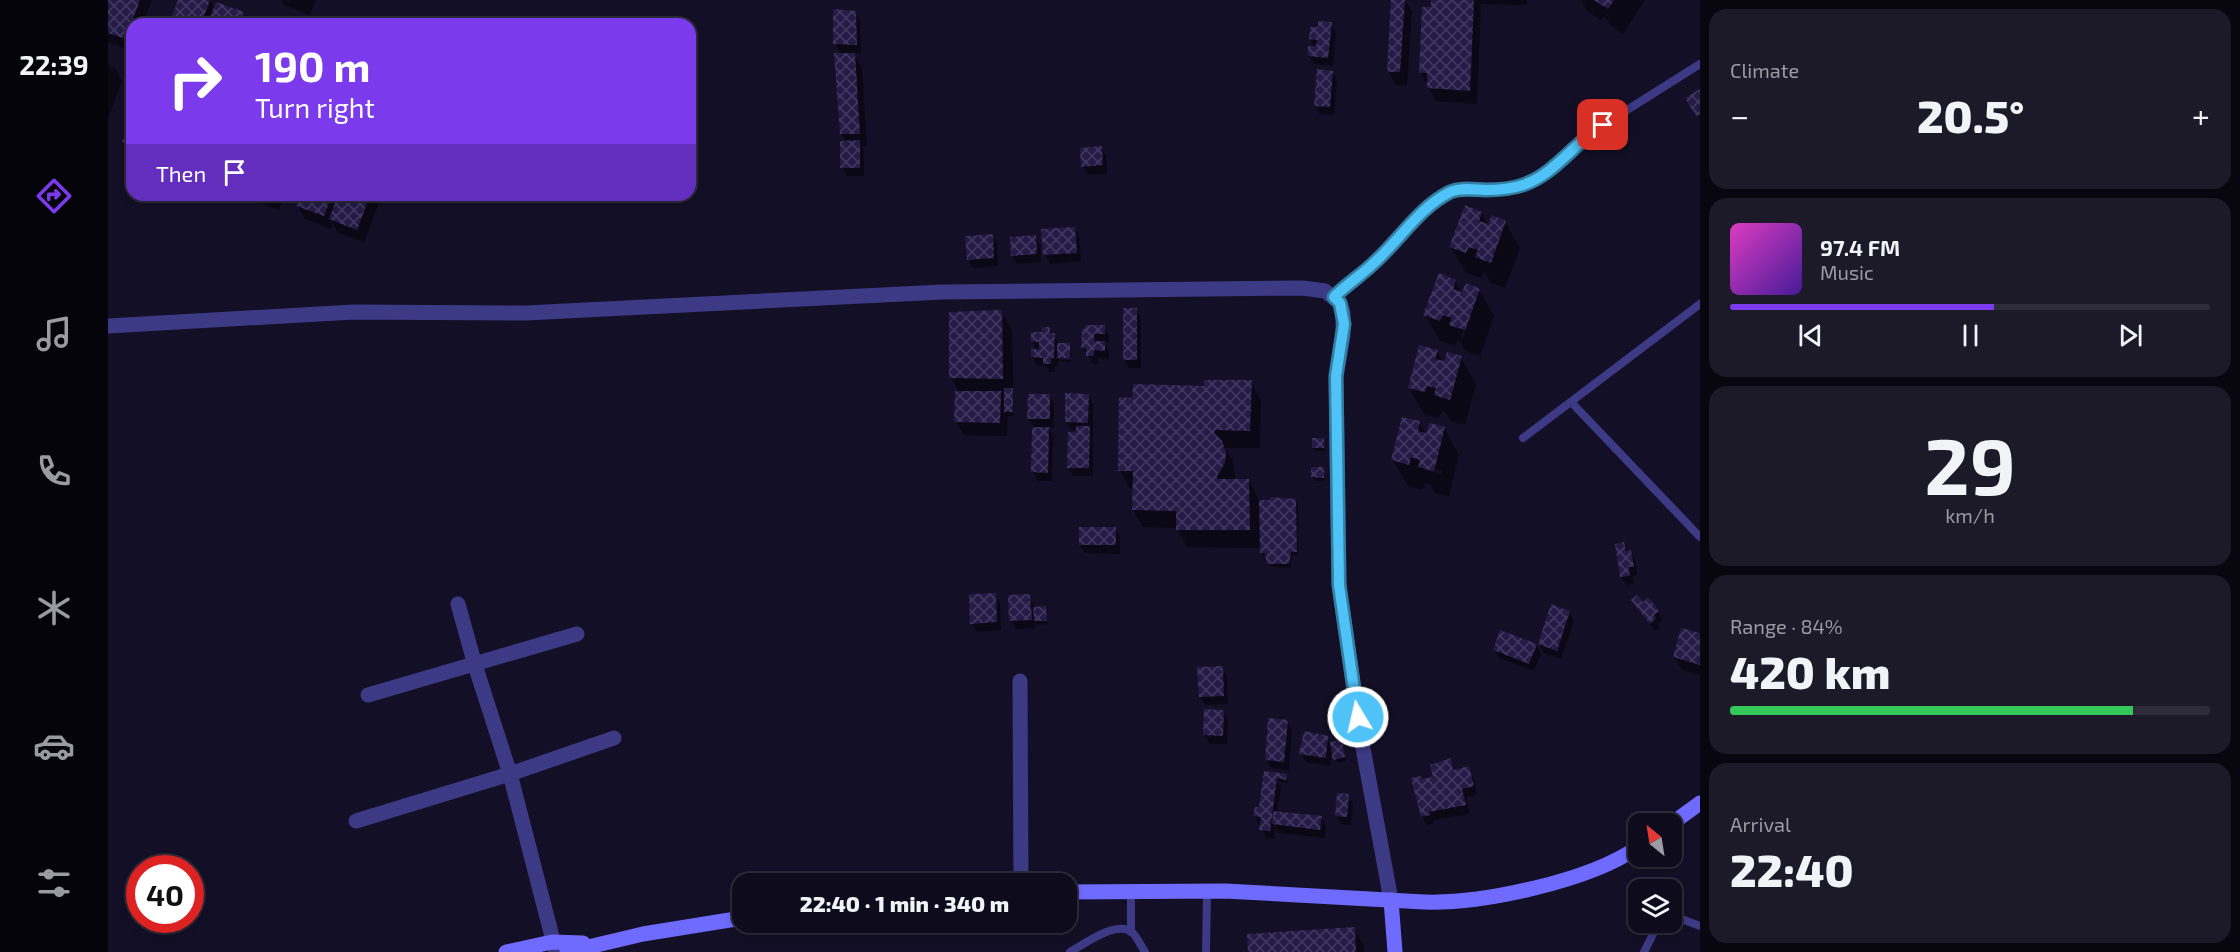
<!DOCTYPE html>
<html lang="en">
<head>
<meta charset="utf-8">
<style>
  :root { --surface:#0e0b1c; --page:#1c1929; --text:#f1f3f6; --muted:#9b9ba3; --line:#2e2b3b; --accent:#7c3aed }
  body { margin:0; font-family:"Exo 2",sans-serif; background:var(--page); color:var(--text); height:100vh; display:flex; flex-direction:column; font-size:22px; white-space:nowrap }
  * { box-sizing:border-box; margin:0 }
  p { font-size:20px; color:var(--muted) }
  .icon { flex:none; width:33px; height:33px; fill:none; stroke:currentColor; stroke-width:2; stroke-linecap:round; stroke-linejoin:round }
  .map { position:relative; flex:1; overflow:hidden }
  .side { display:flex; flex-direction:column; gap:9px; padding:9px; background:#08060f; width:540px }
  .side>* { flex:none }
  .hud { position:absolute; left:18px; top:18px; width:570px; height:183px; border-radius:18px; box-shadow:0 3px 9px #0003,0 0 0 2px var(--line); background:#7c3aed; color:#fff; overflow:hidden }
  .needle { width:39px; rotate:330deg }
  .buttons { position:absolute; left:1520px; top:813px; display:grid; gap:12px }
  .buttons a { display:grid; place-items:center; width:54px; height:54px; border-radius:12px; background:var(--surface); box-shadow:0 3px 9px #0003,0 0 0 2px var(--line); font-size:30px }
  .speed { position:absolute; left:18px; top:855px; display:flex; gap:12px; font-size:30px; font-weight:700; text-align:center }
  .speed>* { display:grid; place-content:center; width:78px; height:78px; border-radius:50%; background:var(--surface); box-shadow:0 3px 9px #0003,0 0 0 2px var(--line); line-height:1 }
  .speed .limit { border:9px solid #d22; background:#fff; color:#111 }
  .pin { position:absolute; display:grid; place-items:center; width:51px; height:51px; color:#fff; margin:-26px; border-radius:12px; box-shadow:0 3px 9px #0006 }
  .me { position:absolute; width:66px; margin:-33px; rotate:351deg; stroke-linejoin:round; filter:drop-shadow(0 0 4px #0008) }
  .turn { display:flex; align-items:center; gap:21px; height:126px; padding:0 30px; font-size:27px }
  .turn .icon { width:78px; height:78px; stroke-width:2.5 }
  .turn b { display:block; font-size:42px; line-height:51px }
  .then { display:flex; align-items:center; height:57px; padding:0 30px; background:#0003; gap:12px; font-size:22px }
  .big { font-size:45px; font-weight:800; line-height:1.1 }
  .side .tile { flex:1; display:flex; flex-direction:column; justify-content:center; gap:9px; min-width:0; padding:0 21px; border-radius:18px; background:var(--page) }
  .side .dial { align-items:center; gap:0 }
  .dial b { font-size:78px; line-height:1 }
  .song { display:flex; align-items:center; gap:18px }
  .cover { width:72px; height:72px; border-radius:9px; background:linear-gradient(135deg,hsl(310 70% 55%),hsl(260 70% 35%)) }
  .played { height:6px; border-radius:3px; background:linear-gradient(90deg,var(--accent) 55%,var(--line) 55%) }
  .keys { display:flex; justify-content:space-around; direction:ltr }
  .heat { display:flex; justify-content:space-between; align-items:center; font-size:33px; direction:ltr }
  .charge { height:9px; border-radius:4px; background:linear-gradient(90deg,#34c759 84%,var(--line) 0) }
  .trip { position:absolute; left:624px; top:873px; width:345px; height:60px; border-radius:18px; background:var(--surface); box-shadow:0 3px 9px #0003,0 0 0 2px var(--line); font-weight:800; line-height:60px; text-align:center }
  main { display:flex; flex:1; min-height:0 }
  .tabs { display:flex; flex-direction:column; width:108px; justify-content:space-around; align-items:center; background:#06040b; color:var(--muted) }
  .tabs .icon { width:42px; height:42px }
  .tabs .active { color:var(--accent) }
  .tabs b { font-size:27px; color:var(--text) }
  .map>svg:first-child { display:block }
  .shadow { fill:#0007; fill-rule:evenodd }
  .building { fill:url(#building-cross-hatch) }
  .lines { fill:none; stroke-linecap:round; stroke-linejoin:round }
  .service { stroke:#3d3a85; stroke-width:8 }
  .minor { stroke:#3d3a85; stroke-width:15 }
  .tertiary { stroke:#3d3a85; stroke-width:15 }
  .secondary { stroke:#6f6bff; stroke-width:15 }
  .route-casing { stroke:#337fa1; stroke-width:15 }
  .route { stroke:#4fc3f7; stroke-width:10 }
</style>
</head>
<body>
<main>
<nav class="tabs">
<b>22:39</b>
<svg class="icon active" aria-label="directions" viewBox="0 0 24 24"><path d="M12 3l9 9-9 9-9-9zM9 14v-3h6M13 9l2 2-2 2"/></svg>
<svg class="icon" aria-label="music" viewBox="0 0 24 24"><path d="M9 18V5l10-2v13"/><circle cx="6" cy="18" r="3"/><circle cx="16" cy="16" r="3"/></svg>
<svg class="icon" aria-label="phone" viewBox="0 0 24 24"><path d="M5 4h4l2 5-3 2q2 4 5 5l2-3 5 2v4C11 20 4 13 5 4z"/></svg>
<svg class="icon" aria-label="climate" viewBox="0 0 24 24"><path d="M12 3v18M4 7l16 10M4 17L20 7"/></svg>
<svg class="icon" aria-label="car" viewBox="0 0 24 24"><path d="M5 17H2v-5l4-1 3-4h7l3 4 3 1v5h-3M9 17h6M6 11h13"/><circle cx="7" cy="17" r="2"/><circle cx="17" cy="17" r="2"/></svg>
<svg class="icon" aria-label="filters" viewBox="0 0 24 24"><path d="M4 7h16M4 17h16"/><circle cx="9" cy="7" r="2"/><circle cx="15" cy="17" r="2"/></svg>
</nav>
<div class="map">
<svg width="1592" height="952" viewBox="0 0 1592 952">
  <defs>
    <pattern id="building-cross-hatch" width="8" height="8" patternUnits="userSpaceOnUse" patternTransform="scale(1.5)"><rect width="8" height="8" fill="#241b47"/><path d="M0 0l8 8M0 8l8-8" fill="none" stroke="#433b63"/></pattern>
  </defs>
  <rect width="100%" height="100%" fill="#130f26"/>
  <g class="shadow">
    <polygon points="0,0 44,0 35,24 24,24 24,51 0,42"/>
    <polygon points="72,0 102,0 107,9 135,13 141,24 63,24"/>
    <polygon points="173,0 208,0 202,15 176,5"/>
    <polygon points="1284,0 1297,0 1304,12 1299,85 1288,85 1280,71"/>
    <polygon points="1325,0 1419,0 1419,5 1373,4 1369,104 1328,101 1312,72"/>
    <polygon points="1473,0 1537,0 1515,34 1503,26 1496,16 1493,20 1480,12"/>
    <polygon points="747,13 752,21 753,53 745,53 754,68 759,146 753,146 756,150 756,176 739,176 734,167 739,142 733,133 733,54 727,44"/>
    <polygon points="159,19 173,24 158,24"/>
    <polygon points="1223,24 1228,32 1225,66 1206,64 1201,56 1208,48 1202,38 1211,29"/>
    <polygon points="0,65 7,68 14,81 0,119"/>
    <polygon points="1224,72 1229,81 1226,115 1212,114 1207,105"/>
    <polygon points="24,120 24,155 16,142"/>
    <polygon points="993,148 998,156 999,174 980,175 975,167"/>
    <polygon points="141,195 176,195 171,210 144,200"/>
    <polygon points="194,195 274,195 256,242 230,233 225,224 223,229 197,219 190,206"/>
    <polygon points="1373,213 1381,226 1397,222 1412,248 1397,288 1383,283 1376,271 1373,278 1358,273 1343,247"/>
    <polygon points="967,228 971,237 973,261 942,264 937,255 935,231"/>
    <polygon points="884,236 889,244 890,266 865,268 860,259"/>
    <polygon points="927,237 932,245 933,262 909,264 904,256"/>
    <path d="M1347 281 1355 294 1371 290 1386 316 1372 356 1358 351 1350 339 1347 346 1332 341 1317 315ZM1361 315H1364L1355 338 1353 337Z"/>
    <polygon points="1028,309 1033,318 1033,368 1021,368 1016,360"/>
    <polygon points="893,312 904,330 906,416 900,416 899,436 856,435 848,422 851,392 843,378 843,313"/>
    <polygon points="996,327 1001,335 1001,342 996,342 1001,351 1001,359 990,358 990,364 985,364 975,348 979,331"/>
    <polygon points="941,328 951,345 961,345 963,349 963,357 951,357 951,360 963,360 963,362 950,361 950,366 947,366 947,372 941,372 938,366 929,365 924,357 930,351 924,341"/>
    <polygon points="1329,351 1336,365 1353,358 1368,384 1357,425 1343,421 1337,412 1334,411 1331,418 1316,414 1301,388"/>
    <polygon points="1143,382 1153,400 1152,448 1117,448 1124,460 1127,471 1127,480 1141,480 1151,501 1175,498 1188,501 1190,505 1190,555 1184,555 1182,568 1163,567 1159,556 1155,556 1153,552 1153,548 1079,547 1069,528 1035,527 1025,510 1026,489 1022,489 1012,471 1012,399 1022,399 1026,406 1097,387"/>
    <polygon points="980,395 985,404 985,476 965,476 961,467 969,430 963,430 958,422"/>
    <polygon points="941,396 946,404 946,428 940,427 945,437 944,481 930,481 925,472 926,428 921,419"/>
    <path d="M1311 423 1318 434 1336 428 1351 455 1341 496 1327 493 1322 484 1317 483 1315 490 1300 486 1285 460ZM1316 467 1334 471 1333 474 1316 470Z"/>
    <polygon points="1215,439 1217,451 1207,451 1205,447"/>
    <polygon points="1215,469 1217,481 1207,481 1205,477"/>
    <polygon points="1008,528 1012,537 1012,554 977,553 972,545"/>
    <polygon points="1516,544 1527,560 1529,575 1524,576 1526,584 1518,585 1513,577"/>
    <polygon points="887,595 892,603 893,630 869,632 864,623"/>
    <polygon points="921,595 927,608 937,608 940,624 927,625 927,628 908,629 903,620"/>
    <polygon points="1525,601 1550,612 1555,620 1550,624 1552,628 1547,631"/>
    <polygon points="1461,612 1466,621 1453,659 1436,653 1431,644"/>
    <polygon points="1592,635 1592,675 1574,670 1566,657"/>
    <polygon points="1428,645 1433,654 1426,671 1391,658 1386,649"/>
    <polygon points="1114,668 1119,676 1120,704 1097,705 1092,697"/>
    <polygon points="1115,711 1120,720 1119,744 1102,744 1097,735"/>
    <polygon points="1179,721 1184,730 1181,770 1163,768 1158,760"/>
    <polygon points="1219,738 1222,744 1233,741 1238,761 1229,763 1224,748 1222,766 1198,762 1193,753"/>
    <polygon points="1342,760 1348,771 1360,768 1365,776 1369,794 1358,797 1362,814 1325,820 1326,823 1319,825 1314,816 1314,781 1327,778"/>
    <polygon points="1178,775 1180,783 1169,781 1173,789 1169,812 1213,817 1218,826 1217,838 1170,833 1167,827 1166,839 1158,838 1147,816 1152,809 1156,779"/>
    <polygon points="1240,796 1245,804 1243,825 1234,824 1229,815"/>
    <polygon points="1246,929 1256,946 1256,952 1142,952"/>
  </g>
  <g class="building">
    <polygon points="0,0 32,0 18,39 0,33"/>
    <polygon points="70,0 102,0 93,24 61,24"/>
    <polygon points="1283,0 1297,0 1292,72 1279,72"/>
    <polygon points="1323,0 1366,0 1362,91 1319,88 1319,73 1311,73 1314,7 1323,7"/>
    <polygon points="1486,0 1506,0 1500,9"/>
    <polygon points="108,2 136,12 131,24 99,24"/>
    <polygon points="725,9 748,11 749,45 725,44"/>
    <polygon points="1210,21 1224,22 1220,58 1200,56 1200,46 1208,46 1209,40 1201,39 1202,27 1210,27"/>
    <polygon points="726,53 747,53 752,134 732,134"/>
    <polygon points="1209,69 1225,71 1222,107 1206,106"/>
    <polygon points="1592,89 1592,114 1588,116 1577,98"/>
    <polygon points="24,117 24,145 14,142"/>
    <polygon points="752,140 752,168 732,168 732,141"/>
    <polygon points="994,146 995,165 973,167 972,148"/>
    <polygon points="192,195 224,195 216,216 188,206"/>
    <polygon points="230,195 262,195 249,230 221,219"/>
    <polygon points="1357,205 1374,212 1371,221 1380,224 1384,215 1398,221 1383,263 1367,257 1370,250 1361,247 1358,253 1341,247"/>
    <polygon points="967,227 969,253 935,255 933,229"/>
    <polygon points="885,234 886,258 859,260 857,236"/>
    <polygon points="928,235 929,254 903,256 902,237"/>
    <polygon points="1331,273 1348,280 1345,289 1354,292 1358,283 1372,289 1357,330 1341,325 1344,318 1335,315 1332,321 1315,315"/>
    <rect x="1015" y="308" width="14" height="52"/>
    <polygon points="894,310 895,379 841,378 841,312"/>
    <polygon points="977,325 997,325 997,334 986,334 986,341 997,341 997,351 986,350 986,356 978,356 978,348 973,348 974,329 977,329"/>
    <polygon points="934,327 942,327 942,333 947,333 946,358 943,358 943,364 935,364 935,358 923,357 923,349 931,349 931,342 923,342 923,332 934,332"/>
    <rect x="949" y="343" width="13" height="15"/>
    <polygon points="1311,345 1330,350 1327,359 1336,361 1339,352 1354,356 1342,400 1326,395 1328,388 1319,386 1317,392 1300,388"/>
    <polygon points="1096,380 1144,380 1142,431 1107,430 1106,433 1114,441 1118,452 1117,463 1109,476 1109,479 1141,479 1142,530 1068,530 1068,511 1024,510 1025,471 1010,471 1011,397 1023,398 1024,408 1025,384 1096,386"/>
    <rect x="896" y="388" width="9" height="24"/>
    <polygon points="847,391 893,391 892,423 846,422"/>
    <polygon points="957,393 981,394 980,423 957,422"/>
    <polygon points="920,394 942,394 942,419 919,419"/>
    <polygon points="1294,417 1312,421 1310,431 1319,433 1321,423 1337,427 1326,471 1310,467 1312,460 1303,457 1301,465 1283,460"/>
    <polygon points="968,426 982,426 981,468 959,468 960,432 968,432"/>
    <polygon points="924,427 941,427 940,473 923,472"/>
    <rect x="1204" y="438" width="12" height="10"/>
    <polygon points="1203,467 1216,467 1216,478 1203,477"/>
    <polygon points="1162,497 1188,499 1189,552 1183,552 1181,564 1159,564 1157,553 1152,553 1151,500 1162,500"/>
    <rect x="971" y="527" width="37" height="18"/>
    <polygon points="1516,542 1518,551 1523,550 1526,567 1520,567 1522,576 1512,577 1507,544"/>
    <polygon points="888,593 889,622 862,624 861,594"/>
    <polygon points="922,594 924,620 901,621 900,595"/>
    <polygon points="1529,595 1535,602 1540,597 1551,611 1546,615 1548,618 1542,624 1523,600"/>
    <polygon points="1443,604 1462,611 1449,651 1430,644"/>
    <polygon points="938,606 939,621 926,621 925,607"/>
    <polygon points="1573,628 1592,633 1592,665 1565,657"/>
    <polygon points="1392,630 1429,644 1421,664 1385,650"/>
    <polygon points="1115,666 1116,696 1091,697 1089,667"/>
    <polygon points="1096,709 1116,710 1115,736 1095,735"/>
    <polygon points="1160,718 1180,720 1176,762 1157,760"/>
    <polygon points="1196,731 1220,736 1218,758 1191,754"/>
    <polygon points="1234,740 1237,757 1225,760 1222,742"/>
    <polygon points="1343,758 1345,770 1361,766 1366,786 1354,789 1358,805 1321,812 1322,815 1313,817 1303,778 1313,776 1314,779 1325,777 1322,765"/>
    <polygon points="1156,771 1179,774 1178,780 1169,778 1162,831 1151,830 1153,817 1145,816 1147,807 1151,807"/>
    <polygon points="1229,793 1241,794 1239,817 1227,816"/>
    <polygon points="1165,811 1214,816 1212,830 1164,824"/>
    <polygon points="1247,927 1248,952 1140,952 1139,934"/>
  </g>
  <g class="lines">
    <g class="service">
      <polyline points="1226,297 1266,264 1322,206 1336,196 1345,191 1355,190 1395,190 1415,185 1431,178 1452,162 1481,134 1592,64"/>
      <polyline points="1464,403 1592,537"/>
      <polyline points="1415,438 1592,304"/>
      <polyline points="1023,890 1023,932"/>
      <polyline points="1563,915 1592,926"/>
      <path d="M962 952C976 944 1008 920 1024 932 1029 937 1033 946 1037 952"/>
      <polyline points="1098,952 1099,891"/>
      <polyline points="1536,952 1551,922"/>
    </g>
    <g class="minor">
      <polyline points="350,604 367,665 402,774 448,952"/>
      <polyline points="912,681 913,884"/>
      <polyline points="260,695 469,634"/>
      <polyline points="248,821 402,774 506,738"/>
    </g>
    <polyline class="tertiary" points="0,326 246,312 418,313 834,292 1195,288 1217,291 1232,303 1235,313 1235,336 1228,376 1231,585 1252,732 1283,900"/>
    <g class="secondary">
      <polyline points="1563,824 1592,803"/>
      <path d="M958 892 1117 891 1316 902C1374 904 1482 881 1530 847"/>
      <polyline points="1283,900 1287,952"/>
      <polyline points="398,952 444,942 475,943"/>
      <polyline points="459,952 535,934 634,918"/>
    </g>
  </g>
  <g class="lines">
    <defs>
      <path id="route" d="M1250 717 1231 585 1228 376 1236 324 1232 303 1226 297C1239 284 1255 274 1268 261 1292 239 1312 207 1342 192 1353 187 1367 190 1378 190 1391 190 1403 189 1415 185 1447 174 1466 143 1495 125"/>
    </defs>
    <use href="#route" class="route-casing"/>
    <use href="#route" class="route"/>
  </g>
</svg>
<div class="buttons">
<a><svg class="needle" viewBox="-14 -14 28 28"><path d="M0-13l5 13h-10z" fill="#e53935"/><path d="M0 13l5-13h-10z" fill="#9b9ba3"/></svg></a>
<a><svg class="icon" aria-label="layers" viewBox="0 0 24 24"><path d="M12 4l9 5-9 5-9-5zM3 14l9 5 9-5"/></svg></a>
</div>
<div class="speed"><div class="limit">40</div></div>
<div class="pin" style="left:1495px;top:125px;background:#d93025"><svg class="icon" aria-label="arrive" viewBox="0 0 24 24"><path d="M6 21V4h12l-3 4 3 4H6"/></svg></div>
<svg class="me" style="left:1250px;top:717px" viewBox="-20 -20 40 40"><circle r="17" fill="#4fc3f7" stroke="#fff" stroke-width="3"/><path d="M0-11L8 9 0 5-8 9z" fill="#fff"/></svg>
<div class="trip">22:40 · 1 min · 340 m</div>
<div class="hud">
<div class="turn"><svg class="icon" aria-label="right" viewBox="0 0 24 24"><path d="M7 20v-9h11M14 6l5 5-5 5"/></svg><div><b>190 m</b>Turn right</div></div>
<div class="then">Then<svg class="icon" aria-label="arrive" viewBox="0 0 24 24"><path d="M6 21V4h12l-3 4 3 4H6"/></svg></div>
</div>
</div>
<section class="side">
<div class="tile"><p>Climate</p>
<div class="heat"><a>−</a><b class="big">20.5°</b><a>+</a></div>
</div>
<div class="tile">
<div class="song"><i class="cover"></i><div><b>97.4 FM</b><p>Music</p></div></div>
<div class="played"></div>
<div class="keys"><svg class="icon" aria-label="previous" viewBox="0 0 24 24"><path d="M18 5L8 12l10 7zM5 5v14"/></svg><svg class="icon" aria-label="pause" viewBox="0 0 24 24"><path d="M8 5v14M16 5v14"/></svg><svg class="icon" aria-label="next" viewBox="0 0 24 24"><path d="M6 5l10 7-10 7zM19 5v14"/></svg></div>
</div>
<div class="tile dial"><b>29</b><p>km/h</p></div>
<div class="tile"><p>Range · 84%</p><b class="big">420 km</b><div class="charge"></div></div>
<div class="tile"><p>Arrival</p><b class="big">22:40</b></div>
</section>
</main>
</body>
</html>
